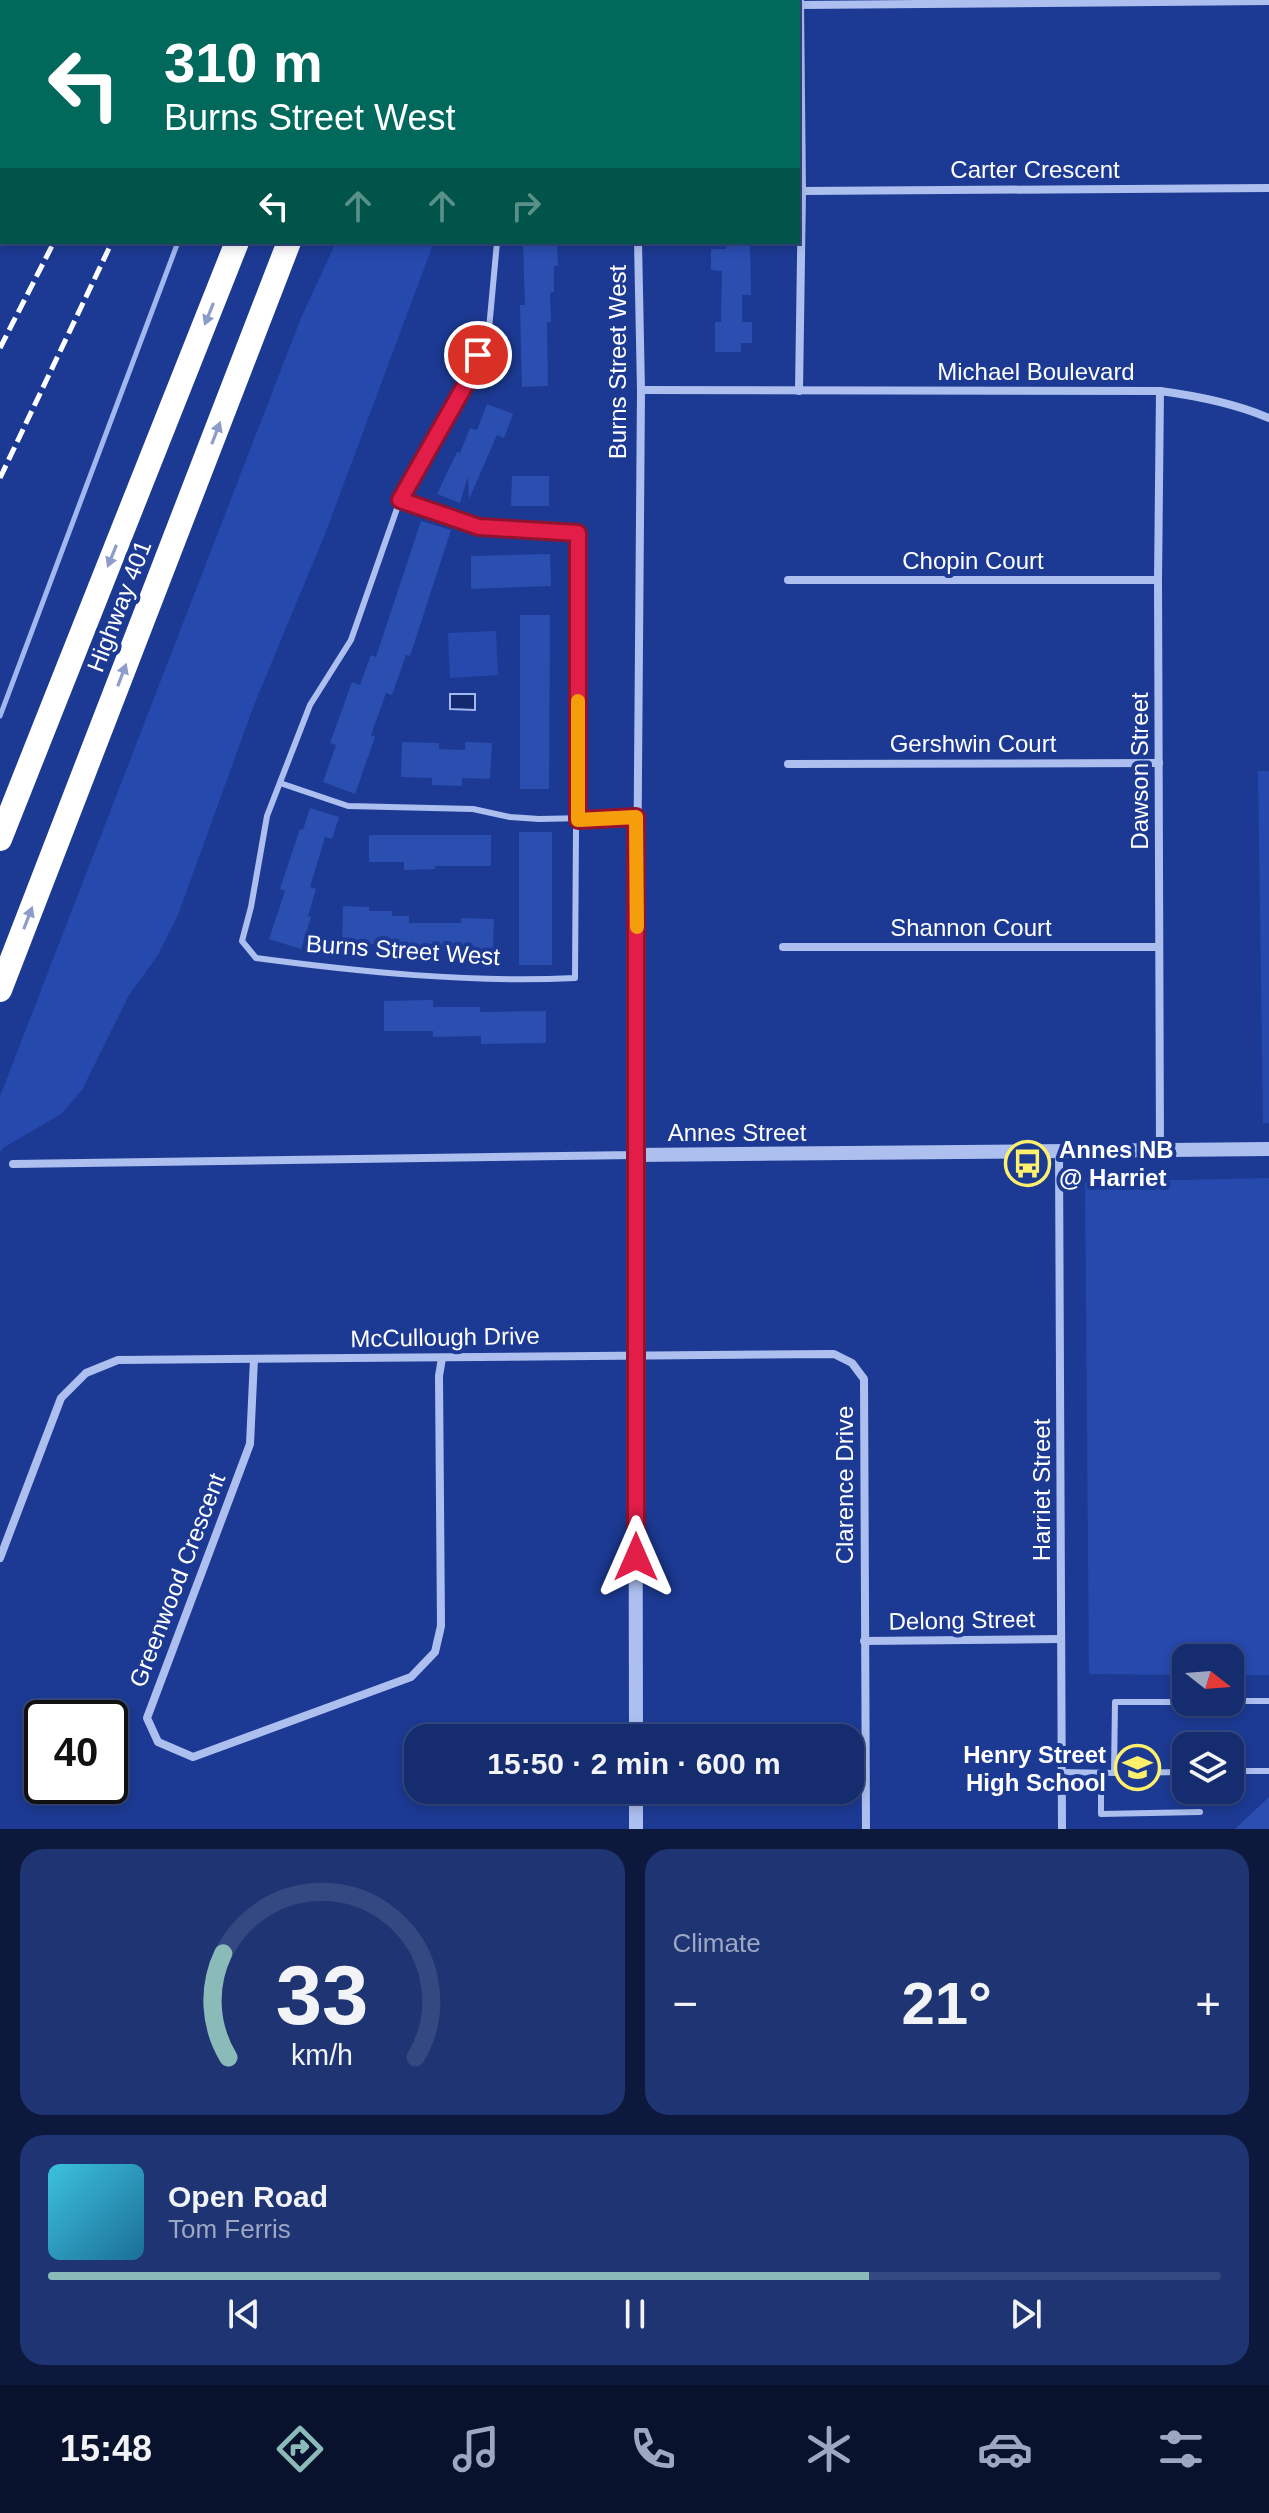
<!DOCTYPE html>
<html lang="en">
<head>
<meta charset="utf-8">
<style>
  :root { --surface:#152c6e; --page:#1e3473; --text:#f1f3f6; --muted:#9da7c2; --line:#344881; --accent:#8bbbb9 }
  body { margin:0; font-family:Helvetica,sans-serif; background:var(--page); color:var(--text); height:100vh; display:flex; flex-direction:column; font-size:30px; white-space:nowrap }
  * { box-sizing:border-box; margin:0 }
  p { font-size:26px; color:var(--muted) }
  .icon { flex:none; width:44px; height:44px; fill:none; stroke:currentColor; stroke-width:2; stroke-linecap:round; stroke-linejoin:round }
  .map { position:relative; height:1829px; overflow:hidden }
  .drawer { display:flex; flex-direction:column; gap:20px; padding:20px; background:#0c183c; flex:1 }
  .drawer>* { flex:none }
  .guide { position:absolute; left:0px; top:0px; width:800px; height:244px; box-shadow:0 4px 12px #0003,0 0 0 2px var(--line); background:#00695c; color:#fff; overflow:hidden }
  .needle { width:52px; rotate:107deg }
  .fabs { position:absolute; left:1172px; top:1644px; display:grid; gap:16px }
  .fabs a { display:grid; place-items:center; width:72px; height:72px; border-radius:16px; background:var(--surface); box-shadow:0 4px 12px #0003,0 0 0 2px var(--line); font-size:40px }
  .speed { position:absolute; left:24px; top:1700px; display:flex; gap:16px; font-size:40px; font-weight:700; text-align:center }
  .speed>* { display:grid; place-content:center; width:104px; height:104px; border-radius:50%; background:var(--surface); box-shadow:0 4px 12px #0003,0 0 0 2px var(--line); line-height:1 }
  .speed .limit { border:4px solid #111; border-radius:12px; background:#fff; color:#111 }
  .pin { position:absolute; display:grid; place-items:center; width:68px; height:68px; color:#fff; margin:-34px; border:4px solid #fff; border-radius:50%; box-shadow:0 2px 8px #0007 }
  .me { position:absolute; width:88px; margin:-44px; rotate:0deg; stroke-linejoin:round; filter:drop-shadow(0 0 6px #0008) }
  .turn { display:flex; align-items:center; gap:28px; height:168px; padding:0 32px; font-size:36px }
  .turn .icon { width:104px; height:104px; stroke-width:2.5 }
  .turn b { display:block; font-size:56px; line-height:68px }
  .lanes { display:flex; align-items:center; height:76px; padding:0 32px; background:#0003; justify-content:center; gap:40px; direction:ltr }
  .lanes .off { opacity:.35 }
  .big { font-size:60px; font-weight:600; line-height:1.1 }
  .drawer .tile { flex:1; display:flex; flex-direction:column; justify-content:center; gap:12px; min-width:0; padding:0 28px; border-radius:24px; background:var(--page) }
  .drawer .dial { align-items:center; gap:0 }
  .dial svg { height:208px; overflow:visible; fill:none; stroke:var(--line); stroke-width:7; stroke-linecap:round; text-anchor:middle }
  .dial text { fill:var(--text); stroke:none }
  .song { display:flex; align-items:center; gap:24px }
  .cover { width:96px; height:96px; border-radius:12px; background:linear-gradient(135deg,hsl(190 70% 55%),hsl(200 70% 35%)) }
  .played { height:8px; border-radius:4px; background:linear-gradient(90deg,var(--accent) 70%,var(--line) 70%) }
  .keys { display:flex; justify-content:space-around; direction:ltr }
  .heat { display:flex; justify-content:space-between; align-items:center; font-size:44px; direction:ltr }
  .drawer .tiles { flex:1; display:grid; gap:20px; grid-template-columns:1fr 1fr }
  .tile:last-child { grid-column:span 2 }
  .trip { position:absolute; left:404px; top:1724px; width:460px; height:80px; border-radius:24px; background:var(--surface); box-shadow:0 4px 12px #0003,0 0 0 2px var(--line); font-weight:600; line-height:80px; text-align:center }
  .tabs { display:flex; height:128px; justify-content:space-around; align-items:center; background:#08122c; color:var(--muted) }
  .tabs .icon { width:56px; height:56px }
  .tabs .selected { color:var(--accent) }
  .tabs b { font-size:36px; color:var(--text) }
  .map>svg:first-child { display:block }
  .green { fill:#2549ac }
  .water { fill:#132a71; stroke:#a1b7f0; stroke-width:2 }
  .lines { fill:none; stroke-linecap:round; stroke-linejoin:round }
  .stream { stroke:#a1b7f0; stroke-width:5 }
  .building { fill:#2b4eb1 }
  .service { stroke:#adbfef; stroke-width:6 }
  .minor { stroke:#adbfef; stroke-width:8 }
  .tertiary { stroke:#adbfef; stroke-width:14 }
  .motorway { stroke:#fff; stroke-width:24 }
  .rail { stroke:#fff; stroke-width:5; stroke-dasharray:14 6; stroke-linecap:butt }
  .oneway { fill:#8e9cc9 }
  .route-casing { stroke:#92132f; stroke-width:20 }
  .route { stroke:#e11d48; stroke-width:14 }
  .slow { stroke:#f59e0b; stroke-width:14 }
  .labels { text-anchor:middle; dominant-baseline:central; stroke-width:8; stroke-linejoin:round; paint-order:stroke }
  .street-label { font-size:24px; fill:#fff; stroke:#1c3a93 }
  .poi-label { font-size:24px; font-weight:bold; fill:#fff; stroke:#1c3a93; text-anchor:start }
</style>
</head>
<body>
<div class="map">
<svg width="1269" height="1829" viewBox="0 0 1269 1829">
  <rect width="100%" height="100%" fill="#1c3a93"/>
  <g class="green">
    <rect x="440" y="0" width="226" height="2"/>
    <polygon points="336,242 434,242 325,534 254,705 178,915 158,955 129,995 82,1090 61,1114 3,1148 0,1153 0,1096 4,1086 301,318"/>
    <polygon points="496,631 498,675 450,678 448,633"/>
    <polygon points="1258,771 1269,771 1269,1123 1263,1123"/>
    <polygon points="1269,1178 1269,1675 1230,1675 1230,1658 1186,1658 1186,1675 1089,1674 1085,1182"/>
  </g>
  <polygon class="water" points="450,694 475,694 475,710 450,709"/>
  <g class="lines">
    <g class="stream">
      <polyline points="270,2 271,0"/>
      <polyline points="0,716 178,242"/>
    </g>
  </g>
  <g class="building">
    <polygon points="523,242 557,242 558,266 554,266 554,292 550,293 551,322 547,322 548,386 522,387 520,305 525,305"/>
    <polygon points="727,242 750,242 751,295 742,295 742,322 752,322 752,343 741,343 741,352 715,352 715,322 721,322 722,271 711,270 711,249 726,249"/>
    <polygon points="487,404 513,414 504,438 497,435 469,499 468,476 460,503 437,494 457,452 460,453 470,428 477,430"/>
    <polygon points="512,476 549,476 549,506 511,506"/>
    <polygon points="421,521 451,530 410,656 406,655 392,695 386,693 371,735 375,737 355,794 323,782 336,745 330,743 352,682 360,685 371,655 376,657"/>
    <polygon points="550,554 551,586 471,589 471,556"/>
    <polygon points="520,615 550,615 549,789 520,789"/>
    <polygon points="402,742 439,743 439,749 465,750 465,742 492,743 490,779 462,778 462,786 432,785 432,778 401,777"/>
    <polygon points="310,808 339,817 332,839 325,837 310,887 316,889 308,916 311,917 301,949 269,939 285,891 280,889 300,829 303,830"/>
    <rect x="519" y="832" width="33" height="133"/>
    <polygon points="369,835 491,835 491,866 435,866 435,869 404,870 404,862 369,862"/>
    <polygon points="343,906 369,907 369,911 392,911 392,916 409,916 409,923 461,923 461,918 494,919 493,952 404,951 404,947 382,947 382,944 342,944"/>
    <polygon points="433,1000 433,1007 480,1007 480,1012 546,1011 546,1043 481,1044 481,1036 433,1037 433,1031 384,1031 384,1001"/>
    <polygon points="1269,1797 1269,1829 1235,1829"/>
  </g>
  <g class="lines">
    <g class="service">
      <path d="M400 500 479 527 578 533 575 978C469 983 361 972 256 958L242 941 251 907 267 816 310 705 351 640 400 500 468 380 489 329 497 242"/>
      <polyline points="280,783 348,806 473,809 510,817 539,819 636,817"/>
      <polyline points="1230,1701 1269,1701"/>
      <polyline points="1186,1702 1115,1702 1114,1773 1186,1772"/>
      <polyline points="1230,1771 1269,1771"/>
      <polyline points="1062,1772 1114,1773"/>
      <polyline points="1101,1772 1101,1814 1200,1812"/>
    </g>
    <g class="minor">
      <polyline points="800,5 1269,1"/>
      <polyline points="802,191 1269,188"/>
      <path d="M641 390 1160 391C1198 396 1234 403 1269 418"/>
      <polyline points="799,391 802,191 800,1"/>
      <polyline points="788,580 1158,580"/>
      <polyline points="788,764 1159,763"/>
      <polyline points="783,947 1159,947"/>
      <polyline points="1160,1150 1158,580 1160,391"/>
      <polyline points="1059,1152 1062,1829"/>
      <polyline points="13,1164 635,1155 641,390 638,242"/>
      <polyline points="254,1359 250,1444 147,1718 158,1742 193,1757 411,1677 435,1652 441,1626 439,1376 442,1358"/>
      <polyline points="0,1558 61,1398 86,1373 118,1360 834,1354 852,1363 864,1379 866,1829"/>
      <polyline points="864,1641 1061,1639"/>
    </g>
    <g class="tertiary">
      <polyline points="636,1738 635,1155 1269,1149"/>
      <polyline points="636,1829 636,1790"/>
    </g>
    <g class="motorway">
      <polyline points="329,2 330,0"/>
      <polyline points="377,2 378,0"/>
      <polyline points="0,839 237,242"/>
      <polyline points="0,990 289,242"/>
    </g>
    <g class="rail">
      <polyline points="165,2 166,0"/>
      <polyline points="209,2 210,0"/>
      <polyline points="0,348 54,242"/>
      <polyline points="0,478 112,242"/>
    </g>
  </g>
  <defs><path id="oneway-solid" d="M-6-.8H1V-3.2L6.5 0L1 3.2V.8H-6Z" transform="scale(2)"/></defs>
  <g class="oneway">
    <use href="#oneway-solid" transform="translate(209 314) rotate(112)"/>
    <use href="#oneway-solid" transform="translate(216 433) rotate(-69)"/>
    <use href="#oneway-solid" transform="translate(112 556) rotate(112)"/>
    <use href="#oneway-solid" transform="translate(122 675) rotate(-69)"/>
    <use href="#oneway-solid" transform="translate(28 918) rotate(-69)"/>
  </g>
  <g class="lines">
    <defs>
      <polyline id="route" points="478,355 468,380 400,500 479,527 578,533 578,820 636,817 636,1557"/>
    </defs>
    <use href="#route" class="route-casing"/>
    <use href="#route" class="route"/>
    <polyline class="slow" points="578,701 578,820 636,817 637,927"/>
  </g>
  <defs>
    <symbol id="bus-ring" viewBox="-11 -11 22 22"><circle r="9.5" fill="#1c3a93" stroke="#fef06c" stroke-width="1.5"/><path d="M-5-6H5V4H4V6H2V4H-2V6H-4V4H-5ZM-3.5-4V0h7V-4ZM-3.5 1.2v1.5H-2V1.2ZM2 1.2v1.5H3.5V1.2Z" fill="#fef06c"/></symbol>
    <symbol id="school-ring" viewBox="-11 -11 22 22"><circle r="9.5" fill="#1c3a93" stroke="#fef06c" stroke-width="1.5"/><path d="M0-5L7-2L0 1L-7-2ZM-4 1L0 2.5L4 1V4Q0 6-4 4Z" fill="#fef06c"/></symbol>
  </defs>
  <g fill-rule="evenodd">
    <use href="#bus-ring" x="1002" y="1138" width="51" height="51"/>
    <use href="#school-ring" x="1112" y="1742" width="51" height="51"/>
  </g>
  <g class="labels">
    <g class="street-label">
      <text x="1035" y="169">Carter Crescent</text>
      <text transform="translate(617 362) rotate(-90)">Burns Street West</text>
      <text x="1036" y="371">Michael Boulevard</text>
      <text x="973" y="560">Chopin Court</text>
      <text transform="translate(119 606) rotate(-69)">Highway 401</text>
      <text x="973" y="743">Gershwin Court</text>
      <text transform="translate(1139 771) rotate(-90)">Dawson Street</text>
      <text x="971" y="927">Shannon Court</text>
      <text transform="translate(403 950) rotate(4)">Burns Street West</text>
      <text x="737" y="1132">Annes Street</text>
      <text transform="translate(445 1337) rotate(-1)">McCullough Drive</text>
      <text transform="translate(844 1485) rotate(-90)">Clarence Drive</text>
      <text transform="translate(1041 1490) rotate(-90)">Harriet Street</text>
      <text transform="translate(177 1580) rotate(-69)">Greenwood Crescent</text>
      <text transform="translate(962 1620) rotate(-1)">Delong Street</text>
    </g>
    <g class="poi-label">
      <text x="1059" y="1149">Annes NB<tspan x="1059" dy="28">@ Harriet</tspan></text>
      <text x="1106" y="1754" text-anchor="end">Henry Street<tspan x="1106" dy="28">High School</tspan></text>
    </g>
  </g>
</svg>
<div class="fabs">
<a><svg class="needle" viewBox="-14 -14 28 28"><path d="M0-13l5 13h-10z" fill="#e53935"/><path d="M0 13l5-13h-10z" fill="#9da7c2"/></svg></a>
<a><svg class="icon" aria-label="layers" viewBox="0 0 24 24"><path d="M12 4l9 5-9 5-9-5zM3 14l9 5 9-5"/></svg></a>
</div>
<div class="speed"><div class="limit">40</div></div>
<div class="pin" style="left:478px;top:355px;background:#d93025"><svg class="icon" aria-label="arrive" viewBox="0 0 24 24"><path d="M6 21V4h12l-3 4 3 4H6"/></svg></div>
<svg class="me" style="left:636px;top:1557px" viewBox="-20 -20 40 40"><path d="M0-17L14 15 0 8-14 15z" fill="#e11d48" stroke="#fff" stroke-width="4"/></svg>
<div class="trip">15:50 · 2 min · 600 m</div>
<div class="guide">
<div class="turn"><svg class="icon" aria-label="left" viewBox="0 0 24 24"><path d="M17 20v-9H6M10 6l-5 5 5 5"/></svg><div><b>310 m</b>Burns Street West</div></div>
<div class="lanes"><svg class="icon" aria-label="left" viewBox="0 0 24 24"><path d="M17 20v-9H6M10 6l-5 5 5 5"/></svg><svg class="icon off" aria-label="ahead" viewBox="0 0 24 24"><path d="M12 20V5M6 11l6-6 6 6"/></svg><svg class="icon off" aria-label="ahead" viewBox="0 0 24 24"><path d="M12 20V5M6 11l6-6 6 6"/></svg><svg class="icon off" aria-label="right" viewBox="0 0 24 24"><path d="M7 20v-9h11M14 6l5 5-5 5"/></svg></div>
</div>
</div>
<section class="drawer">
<div class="tiles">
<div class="tile dial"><svg viewBox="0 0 100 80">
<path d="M14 69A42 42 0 1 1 86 69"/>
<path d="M14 69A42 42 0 0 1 12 29" stroke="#8bbbb9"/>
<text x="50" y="56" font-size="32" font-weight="700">33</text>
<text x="50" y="72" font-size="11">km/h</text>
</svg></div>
<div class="tile"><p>Climate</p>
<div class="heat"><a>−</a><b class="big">21°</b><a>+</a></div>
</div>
<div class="tile">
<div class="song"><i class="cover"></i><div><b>Open Road</b><p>Tom Ferris</p></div></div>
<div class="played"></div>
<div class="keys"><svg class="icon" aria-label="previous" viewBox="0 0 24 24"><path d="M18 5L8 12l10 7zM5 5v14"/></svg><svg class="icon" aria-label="pause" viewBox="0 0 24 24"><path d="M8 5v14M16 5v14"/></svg><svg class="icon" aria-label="next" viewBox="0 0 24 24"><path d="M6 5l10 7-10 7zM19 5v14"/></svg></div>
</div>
</div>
</section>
<nav class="tabs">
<b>15:48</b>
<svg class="icon selected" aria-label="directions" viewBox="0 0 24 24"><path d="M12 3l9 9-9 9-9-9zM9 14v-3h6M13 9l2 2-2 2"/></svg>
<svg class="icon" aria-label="music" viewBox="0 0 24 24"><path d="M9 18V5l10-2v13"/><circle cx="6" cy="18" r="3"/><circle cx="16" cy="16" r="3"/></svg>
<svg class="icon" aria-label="phone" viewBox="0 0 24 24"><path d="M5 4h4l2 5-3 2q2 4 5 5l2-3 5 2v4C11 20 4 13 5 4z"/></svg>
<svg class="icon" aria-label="climate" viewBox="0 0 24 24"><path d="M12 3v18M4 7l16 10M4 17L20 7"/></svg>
<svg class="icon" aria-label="car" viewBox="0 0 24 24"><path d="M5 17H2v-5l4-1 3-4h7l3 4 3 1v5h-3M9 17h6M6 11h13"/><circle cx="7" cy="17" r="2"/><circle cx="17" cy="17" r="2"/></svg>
<svg class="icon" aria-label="filters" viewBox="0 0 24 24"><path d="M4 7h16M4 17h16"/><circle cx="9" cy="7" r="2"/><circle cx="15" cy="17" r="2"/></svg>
</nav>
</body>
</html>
